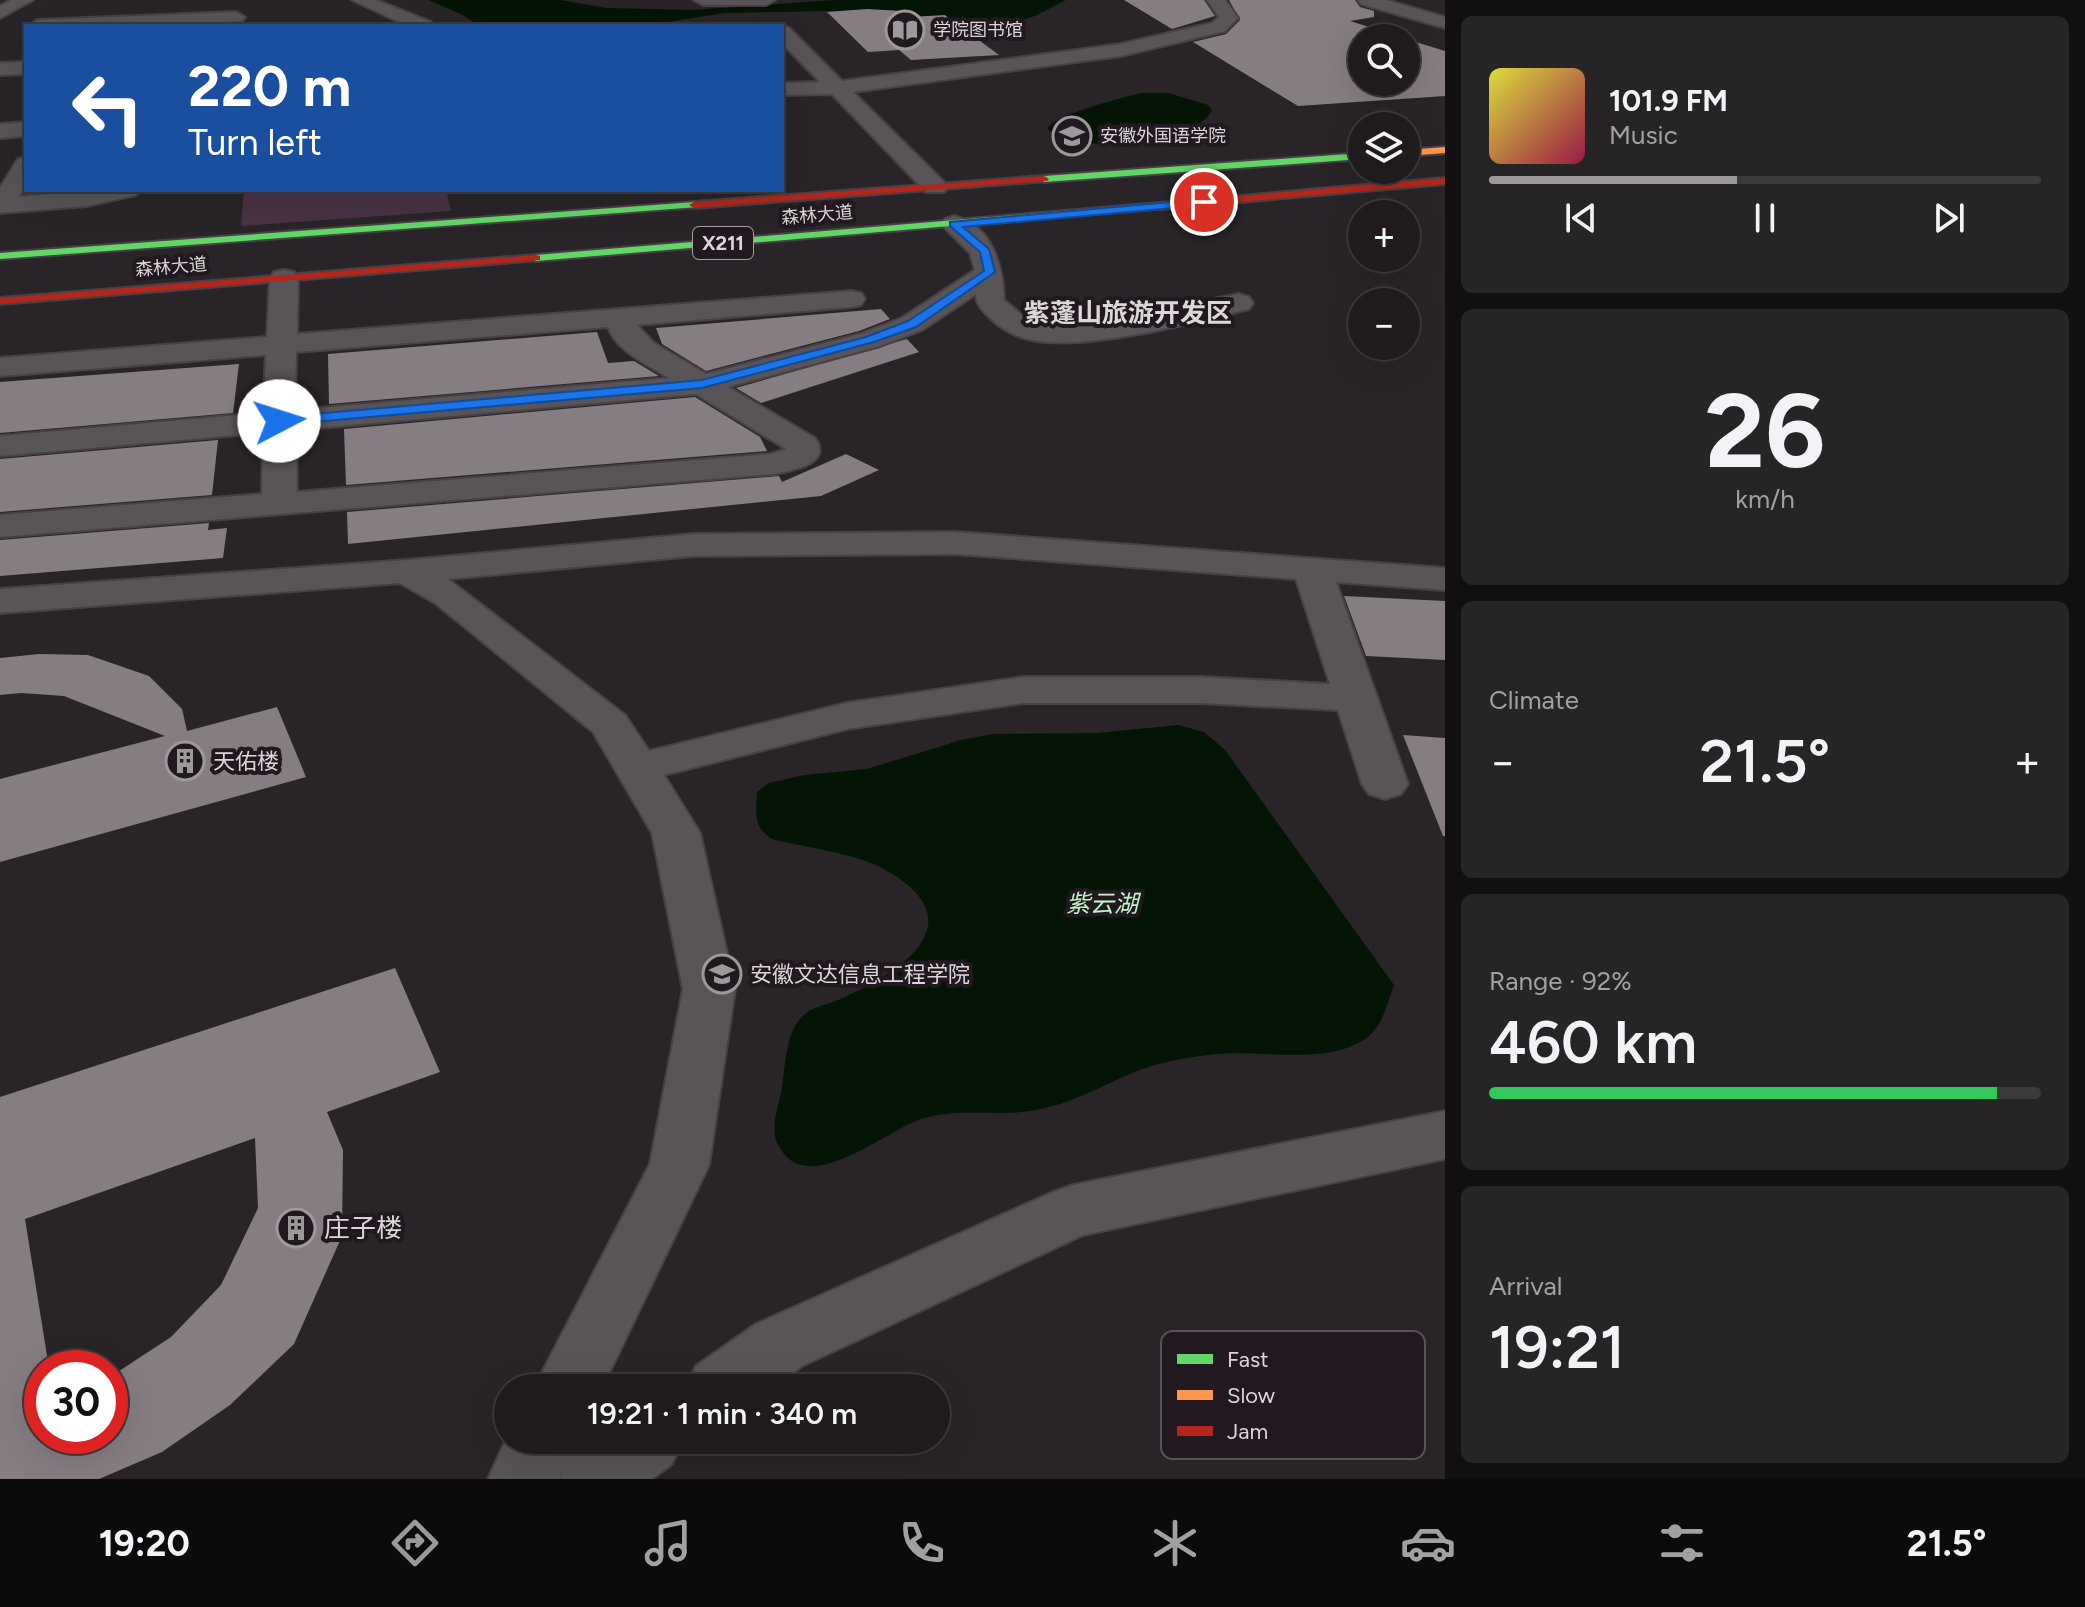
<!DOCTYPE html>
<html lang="en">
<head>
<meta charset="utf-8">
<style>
  :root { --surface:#1f1b1d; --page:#272426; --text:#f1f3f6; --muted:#a1a1a4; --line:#3c393b; --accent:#9d989b }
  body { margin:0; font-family:Figtree,"Noto Sans SC",sans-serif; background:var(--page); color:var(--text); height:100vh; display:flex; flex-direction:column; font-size:30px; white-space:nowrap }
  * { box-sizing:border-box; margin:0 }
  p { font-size:26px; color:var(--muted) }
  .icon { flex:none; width:44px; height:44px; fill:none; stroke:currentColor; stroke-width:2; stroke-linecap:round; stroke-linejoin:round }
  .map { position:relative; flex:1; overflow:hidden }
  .drawer { display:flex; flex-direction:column; gap:16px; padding:16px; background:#110f10; width:640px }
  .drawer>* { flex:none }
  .guide { position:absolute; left:24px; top:24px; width:760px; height:168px; border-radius:0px; box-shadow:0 8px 32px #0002,0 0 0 2px var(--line); background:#1a4fa0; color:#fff; overflow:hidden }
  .buttons { position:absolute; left:1348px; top:24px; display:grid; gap:16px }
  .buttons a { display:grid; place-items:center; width:72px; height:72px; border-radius:50%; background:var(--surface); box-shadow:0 8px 32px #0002,0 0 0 2px var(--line); font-size:40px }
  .speed { position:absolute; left:24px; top:1350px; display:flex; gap:16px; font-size:40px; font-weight:700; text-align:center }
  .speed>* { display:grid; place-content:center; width:104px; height:104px; border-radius:50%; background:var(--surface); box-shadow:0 8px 32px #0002,0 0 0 2px var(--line); line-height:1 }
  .speed .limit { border:12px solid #d22; background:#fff; color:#111 }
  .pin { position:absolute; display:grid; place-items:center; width:68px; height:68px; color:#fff; margin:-34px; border:4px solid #fff; border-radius:50%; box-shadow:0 2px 8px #0007 }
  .me { position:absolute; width:88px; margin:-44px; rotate:85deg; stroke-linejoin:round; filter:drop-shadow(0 0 6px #0008) }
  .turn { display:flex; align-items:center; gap:28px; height:168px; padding:0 32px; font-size:36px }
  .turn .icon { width:104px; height:104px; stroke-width:2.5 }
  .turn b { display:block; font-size:56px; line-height:68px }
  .big { font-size:60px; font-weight:600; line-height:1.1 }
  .drawer .widget { flex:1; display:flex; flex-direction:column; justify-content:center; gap:12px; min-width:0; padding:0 28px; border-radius:12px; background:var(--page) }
  .drawer .dial { align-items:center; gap:0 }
  .dial b { font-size:104px; line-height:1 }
  .song { display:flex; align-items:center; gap:24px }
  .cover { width:96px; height:96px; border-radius:12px; background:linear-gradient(135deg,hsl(60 70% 55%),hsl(340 70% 35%)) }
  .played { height:8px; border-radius:4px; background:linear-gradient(90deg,var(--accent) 45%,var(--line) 45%) }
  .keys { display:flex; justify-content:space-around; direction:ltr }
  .heat { display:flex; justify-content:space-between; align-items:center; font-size:44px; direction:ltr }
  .charge { height:12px; border-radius:6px; background:linear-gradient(90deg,#34c759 92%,var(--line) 0) }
  .trip { position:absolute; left:494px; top:1374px; width:456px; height:80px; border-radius:40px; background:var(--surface); box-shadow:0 8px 32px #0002,0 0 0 2px var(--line); font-weight:600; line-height:80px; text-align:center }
  .menu { display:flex; height:128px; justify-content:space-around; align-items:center; background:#0c0b0c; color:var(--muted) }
  .menu .icon { width:56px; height:56px }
  .menu .active { color:var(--accent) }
  .menu b { font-size:36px; color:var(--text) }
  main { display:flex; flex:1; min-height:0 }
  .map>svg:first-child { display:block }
  .green { fill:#483243 }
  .water { fill:#041505 }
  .building { fill:#867d83; fill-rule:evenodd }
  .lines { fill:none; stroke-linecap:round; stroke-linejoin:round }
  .street-casing { stroke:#464244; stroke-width:4 }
  .fast-casing { stroke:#464244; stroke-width:4 }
  .slow-casing { stroke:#464244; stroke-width:4 }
  .jam-casing { stroke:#464244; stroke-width:4 }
  .street { fill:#585457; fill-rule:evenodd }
  .fast { fill:#63d668; fill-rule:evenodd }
  .slow { fill:#ff974d; fill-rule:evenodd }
  .jam { fill:#b3261e; fill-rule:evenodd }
  .route { fill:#1a73e8; stroke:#114b97; stroke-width:2 }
  .labels { text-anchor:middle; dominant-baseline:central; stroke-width:8; stroke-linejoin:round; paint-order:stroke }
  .far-poi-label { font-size:18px; fill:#dcd6da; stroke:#21191f; text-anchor:start }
  .far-street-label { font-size:18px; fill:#dcd6da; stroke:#21191f }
  .shield { fill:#21191f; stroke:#a49da2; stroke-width:2 }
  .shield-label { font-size:20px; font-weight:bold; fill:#dcd6da }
  .poi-label { font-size:22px; fill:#dcd6da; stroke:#21191f; text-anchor:start }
  .water-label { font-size:24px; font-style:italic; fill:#bcf2c4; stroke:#21191f }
  .far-district-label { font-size:26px; font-weight:bold; fill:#dcd6da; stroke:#21191f }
  .near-poi-label { font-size:26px; fill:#dcd6da; stroke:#21191f; text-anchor:start }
  .key { fill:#21191f; stroke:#595257; stroke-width:2 }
  .key-label { font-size:22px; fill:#dcd6da }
</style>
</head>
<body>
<main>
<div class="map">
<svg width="1445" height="1479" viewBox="0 0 1445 1479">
  <rect width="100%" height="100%" fill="#292427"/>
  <polygon class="green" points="244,190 446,190 451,211 241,226"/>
  <g class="water">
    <path d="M428 0H560L607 8 692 10 834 0H1066C1053 6 1040 15 1026 19 992 29 924 25 893 10L724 13 643 26H479L463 15Z"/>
    <path d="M1140 93H1168L1208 105 1212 110C1193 147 1080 155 1047 129 1057 113 1120 99 1140 93Z"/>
    <path d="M1178 725 1204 732 1225 750 1394 985C1387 1004 1382 1030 1362 1041 1320 1066 1255 1048 1208 1055 1182 1058 1156 1063 1132 1073 1100 1087 1070 1104 1036 1110 996 1118 955 1106 916 1121 885 1133 815 1190 785 1155 767 1135 776 1117 781 1093 786 1069 784 1031 805 1014 813 1007 829 1004 838 1000 856 992 876 982 892 971 949 931 935 895 878 866 855 854 799 846 772 839 753 827 756 814 757 792L769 783 804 775 867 769 961 740 993 734 1097 733Z"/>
  </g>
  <g class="building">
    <polygon points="1124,0 1204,0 1215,16 1172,29"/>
    <polygon points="1229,0 1355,0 1360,7 1374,11 1374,17 1350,21 1404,38 1362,38 1362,82 1406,82 1406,39 1445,51 1445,96 1298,106 1193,42 1226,34 1240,20"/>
    <polygon points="867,9 902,11 910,17 945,15 999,55 911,60 899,50 868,52 827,12"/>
    <polygon points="881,309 890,319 859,331 706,371 662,344 656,328"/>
    <polygon points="597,332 608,363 634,361 659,376 329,404 328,354"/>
    <polygon points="907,339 919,352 761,403 736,388"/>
    <polygon points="239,364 233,413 0,433 0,382"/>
    <polygon points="695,397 760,437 767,451 346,485 344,429"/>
    <polygon points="218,440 212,495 0,512 0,459"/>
    <polygon points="846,454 879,470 821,496 348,544 347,512 779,476 782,482"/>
    <polygon points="209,523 208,530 227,528 223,558 0,576 0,540"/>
    <polygon points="1344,596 1445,601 1445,660 1366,656"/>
    <polygon points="39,654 88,655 149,676 182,709 187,731 277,707 306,777 0,862 0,779 165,736 64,696 21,693 0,695 0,658"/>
    <polygon points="1403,735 1445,738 1445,836 1443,836"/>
    <path d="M395 968 440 1072 327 1112 343 1150 342 1236 294 1344 230 1405 162 1452 99 1479H0V1097ZM255 1138 258 1208 221 1285 171 1337 110 1377V1436H42V1368H49L25 1219Z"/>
  </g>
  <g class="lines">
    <defs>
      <g id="street">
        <polygon points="11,0 33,0 0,18 0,6"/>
        <polygon points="352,0 376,0 431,22 433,26 408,26"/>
        <polygon points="694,0 775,0 766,5 703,5"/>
        <polygon points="1207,0 1225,0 1238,18 1225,31 1121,56 853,92 944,182 947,187 944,192 926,192 832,94 782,95 782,83 820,82 782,43 782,26 789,28 842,81 1121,44 1212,23 1219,17"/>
        <polygon points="1358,0 1386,0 1445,17 1445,28 1361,4"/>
        <polygon points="236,12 245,17 242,21 158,26 29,26 38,20"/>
        <polygon points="26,62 26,74 0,75 0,63"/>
        <polygon points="26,122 26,136 0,138 0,124"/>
        <polygon points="26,157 26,185 19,197 94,190 139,190 136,195 87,206 0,213 0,188 18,159"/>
        <path d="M954 216C993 226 1003 267 1004 300L1028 320 1048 325 1101 321 1239 294 1249 297 1253 303 1249 309C1192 323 1105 346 1047 342 1026 341 1007 334 991 319 983 311 976 305 976 294L922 330 880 346 728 387 815 438C833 464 793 470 774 474L0 537V515L262 494 263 433 0 456V436L263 413 266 355 0 376V358L267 337 270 278 274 272 284 270 294 272 298 278 297 334 851 291 861 293 865 299 861 305 851 307 637 325 654 343 706 374 860 334 902 318 975 270 970 253 941 224 945 219ZM608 327C616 351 648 365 669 378L295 410 296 352ZM696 394 786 449 771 454 297 492 296 430Z"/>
        <path d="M955 532 1445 568V590L1336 582 1408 784 1401 794 1385 799 1369 794 1362 784 1338 710 1200 703H1023L847 729 664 775 700 833 735 989 709 1165 602 1388H534L650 1164 683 989 652 833 593 732 435 603 400 583 0 613V589L407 560 693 534ZM955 554 1296 579 1330 684 1200 677H1023L847 703 649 751 625 715 448 579 693 556Z"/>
        <polygon points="1445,1111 1445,1159 1083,1235 802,1366 774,1388 686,1388 696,1366 756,1324 1051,1193 1073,1185"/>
        <polygon points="508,1435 508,1440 577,1440 571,1454 590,1440 683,1440 672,1464 652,1479 560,1479 564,1470 559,1479 488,1479"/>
      </g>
      <g id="fast">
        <polygon points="1362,153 1362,159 1044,182 1039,179 1044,176"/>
        <polygon points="694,202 698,203 698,207 0,259 0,253"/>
        <polygon points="1160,203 1165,206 1164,208 536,261 531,258 536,255"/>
      </g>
      <polygon id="slow" points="1445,147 1445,153 1406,156 1406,150"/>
      <g id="jam">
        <polygon points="1044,176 1049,179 1047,181 694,208 689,205 694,202"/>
        <polygon points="1445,178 1445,184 1160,209 1155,206 1160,203"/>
        <polygon points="536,255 540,256 540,260 0,304 0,298"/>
      </g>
    </defs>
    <use href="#street" class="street-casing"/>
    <use href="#fast" class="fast-casing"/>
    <use href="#slow" class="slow-casing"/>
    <use href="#jam" class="jam-casing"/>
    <use href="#street" class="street"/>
    <use href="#fast" class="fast"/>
    <use href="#slow" class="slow"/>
    <use href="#jam" class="jam"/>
  </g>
  <polygon class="route" points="1204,199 1207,200 1207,205 963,227 989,249 995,272 916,327 874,342 702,388 279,425 272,421 279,417 702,380 866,337 908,321 984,271 980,252 950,226 950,222"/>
  <defs>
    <symbol id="library-ring" viewBox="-11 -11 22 22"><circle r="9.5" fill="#21191f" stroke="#9d989b" stroke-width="1.5"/><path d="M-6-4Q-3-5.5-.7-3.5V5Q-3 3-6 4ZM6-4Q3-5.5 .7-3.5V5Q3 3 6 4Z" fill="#9d989b"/></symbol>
    <symbol id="university-ring" viewBox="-11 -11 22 22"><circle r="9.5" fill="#21191f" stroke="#9d989b" stroke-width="1.5"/><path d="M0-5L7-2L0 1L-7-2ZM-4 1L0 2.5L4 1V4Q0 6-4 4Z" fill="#9d989b"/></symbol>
    <symbol id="building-ring" viewBox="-11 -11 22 22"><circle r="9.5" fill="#21191f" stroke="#9d989b" stroke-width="1.5"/><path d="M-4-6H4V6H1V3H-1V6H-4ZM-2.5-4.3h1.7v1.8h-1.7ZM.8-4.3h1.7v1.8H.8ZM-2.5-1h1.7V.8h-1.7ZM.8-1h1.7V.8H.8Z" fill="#9d989b"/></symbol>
  </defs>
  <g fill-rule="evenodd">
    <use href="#library-ring" x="883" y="8" width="44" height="44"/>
    <use href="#university-ring" x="1050" y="114" width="44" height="44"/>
    <use href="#building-ring" x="163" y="739" width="44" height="44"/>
    <use href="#university-ring" x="700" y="952" width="44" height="44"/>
    <use href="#building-ring" x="274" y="1206" width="44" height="44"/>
  </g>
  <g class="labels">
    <g class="far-poi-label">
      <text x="933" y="30">学院图书馆</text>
      <text x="1100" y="136">安徽外国语学院</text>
    </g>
    <g class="far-street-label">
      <text transform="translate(817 215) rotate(-5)">森林大道</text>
      <text transform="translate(171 267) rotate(-5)">森林大道</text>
    </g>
    <rect class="shield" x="693" y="227" width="60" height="32" rx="6"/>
    <g class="shield-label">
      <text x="723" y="243">X211</text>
    </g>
    <g class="poi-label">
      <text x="213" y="761">天佑楼</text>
      <text x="750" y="974">安徽文达信息工程学院</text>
    </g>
    <g class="water-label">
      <text x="1102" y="903">紫云湖</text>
    </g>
    <g class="far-district-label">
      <text x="1128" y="313">紫蓬山旅游开发区</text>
    </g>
    <g class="near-poi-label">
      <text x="324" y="1228">庄子楼</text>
    </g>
  </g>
  <rect x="1161" y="1331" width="264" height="128" rx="12" class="key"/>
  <rect x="1177" y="1354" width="36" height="10" fill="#63d668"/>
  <rect x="1177" y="1390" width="36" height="10" fill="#ff974d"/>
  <rect x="1177" y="1426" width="36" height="10" fill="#b3261e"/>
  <g class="key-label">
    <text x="1227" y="1367">Fast</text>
    <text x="1227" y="1403">Slow</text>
    <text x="1227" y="1439">Jam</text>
  </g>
</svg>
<div class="buttons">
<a><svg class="icon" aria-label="search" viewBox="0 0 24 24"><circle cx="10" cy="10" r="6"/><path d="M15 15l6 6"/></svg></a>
<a><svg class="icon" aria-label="layers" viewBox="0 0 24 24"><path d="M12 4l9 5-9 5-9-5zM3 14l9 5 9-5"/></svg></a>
<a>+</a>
<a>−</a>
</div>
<div class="speed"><div class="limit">30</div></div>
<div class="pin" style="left:1204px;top:202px;background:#d93025"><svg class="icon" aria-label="arrive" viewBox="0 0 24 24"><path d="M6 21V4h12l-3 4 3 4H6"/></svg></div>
<svg class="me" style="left:279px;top:421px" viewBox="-20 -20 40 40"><circle r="19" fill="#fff"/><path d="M0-13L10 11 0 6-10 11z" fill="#1a73e8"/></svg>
<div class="trip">19:21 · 1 min · 340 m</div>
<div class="guide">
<div class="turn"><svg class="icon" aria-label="left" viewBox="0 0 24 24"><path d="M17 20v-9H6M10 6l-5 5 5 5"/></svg><div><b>220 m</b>Turn left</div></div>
</div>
</div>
<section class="drawer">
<div class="widget">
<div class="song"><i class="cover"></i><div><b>101.9 FM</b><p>Music</p></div></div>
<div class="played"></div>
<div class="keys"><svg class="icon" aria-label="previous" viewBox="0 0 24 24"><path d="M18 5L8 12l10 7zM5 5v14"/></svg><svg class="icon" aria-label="pause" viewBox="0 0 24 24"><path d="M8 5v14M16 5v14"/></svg><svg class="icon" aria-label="next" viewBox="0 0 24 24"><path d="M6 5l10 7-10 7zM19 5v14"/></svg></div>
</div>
<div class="widget dial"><b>26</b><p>km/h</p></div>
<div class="widget"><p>Climate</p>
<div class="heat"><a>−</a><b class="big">21.5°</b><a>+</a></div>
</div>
<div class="widget"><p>Range · 92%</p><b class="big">460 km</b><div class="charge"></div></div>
<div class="widget"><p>Arrival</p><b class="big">19:21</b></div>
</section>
</main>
<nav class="menu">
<b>19:20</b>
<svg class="icon active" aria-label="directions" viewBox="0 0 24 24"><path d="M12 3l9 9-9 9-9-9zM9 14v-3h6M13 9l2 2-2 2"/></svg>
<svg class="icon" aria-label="music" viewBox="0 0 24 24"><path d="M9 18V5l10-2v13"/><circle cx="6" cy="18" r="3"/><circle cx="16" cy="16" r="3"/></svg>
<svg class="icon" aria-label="phone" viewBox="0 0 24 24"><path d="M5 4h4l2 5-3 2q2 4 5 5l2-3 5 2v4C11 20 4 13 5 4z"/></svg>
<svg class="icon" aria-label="climate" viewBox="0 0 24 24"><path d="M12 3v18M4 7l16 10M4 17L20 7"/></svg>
<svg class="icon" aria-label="car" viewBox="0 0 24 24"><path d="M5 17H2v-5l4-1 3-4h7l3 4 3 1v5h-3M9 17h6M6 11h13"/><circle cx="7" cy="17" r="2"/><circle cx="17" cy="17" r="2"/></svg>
<svg class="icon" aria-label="filters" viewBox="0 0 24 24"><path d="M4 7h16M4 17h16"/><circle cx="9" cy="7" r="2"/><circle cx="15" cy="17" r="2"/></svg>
<b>21.5°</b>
</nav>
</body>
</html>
